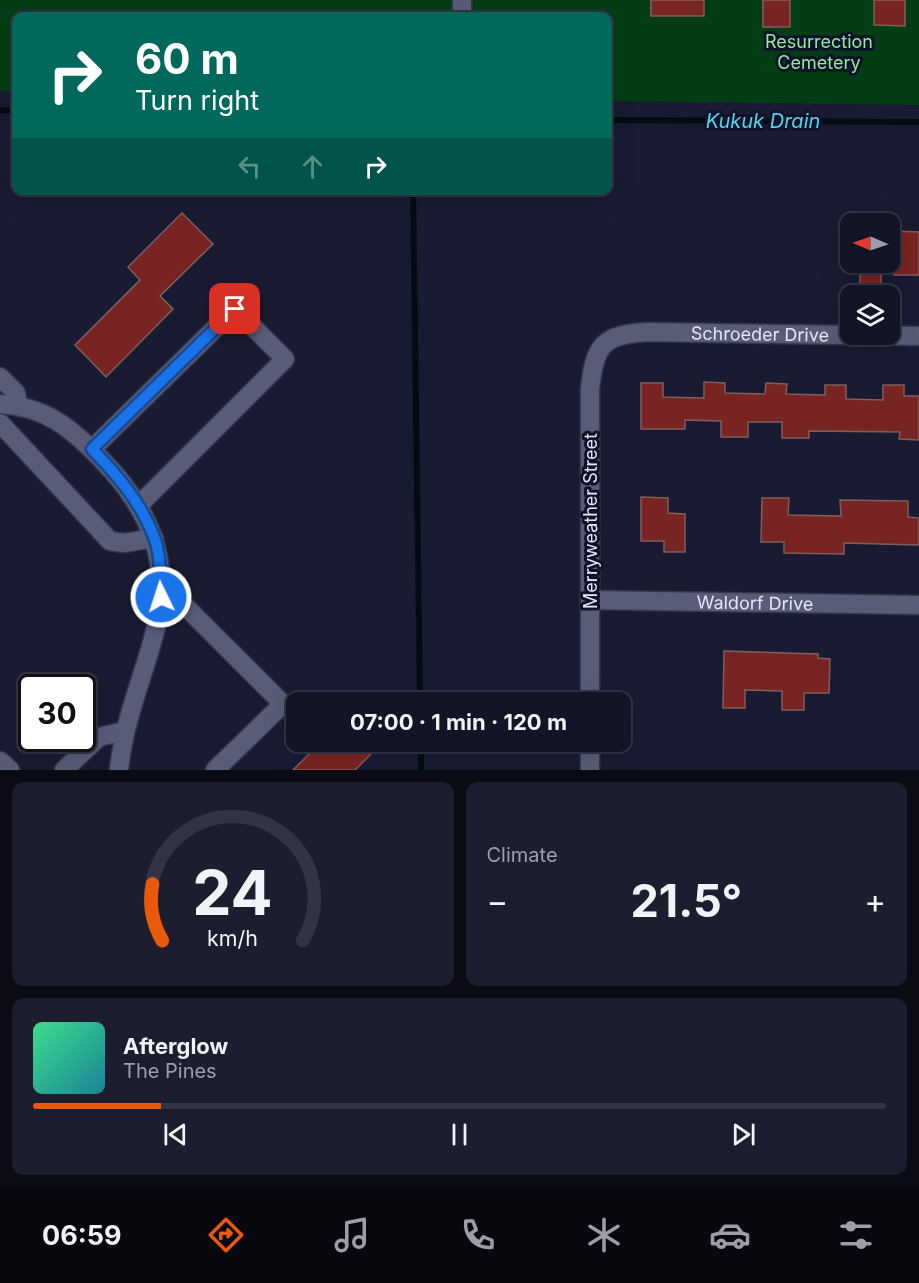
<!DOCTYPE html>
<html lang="en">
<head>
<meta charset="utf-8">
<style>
  :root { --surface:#131426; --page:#1c1d2e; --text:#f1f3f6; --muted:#9d9ea7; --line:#323343; --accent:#ea580c }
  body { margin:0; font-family:Inter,sans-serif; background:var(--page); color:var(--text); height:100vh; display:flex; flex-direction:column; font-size:22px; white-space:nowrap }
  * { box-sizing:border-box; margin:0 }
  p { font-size:20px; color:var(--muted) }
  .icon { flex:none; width:33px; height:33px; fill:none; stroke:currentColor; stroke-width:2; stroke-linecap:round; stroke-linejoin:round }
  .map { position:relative; height:770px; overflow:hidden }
  .details { display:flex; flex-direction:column; gap:12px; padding:12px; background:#0a0b15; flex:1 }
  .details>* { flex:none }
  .hud { position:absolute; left:12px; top:12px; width:600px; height:183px; border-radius:12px; box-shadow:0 6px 24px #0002,0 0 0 2px var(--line); background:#00695c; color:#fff; overflow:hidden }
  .needle { width:39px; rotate:272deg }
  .buttons { position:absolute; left:840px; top:213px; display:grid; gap:12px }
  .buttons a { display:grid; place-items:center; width:60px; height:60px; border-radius:12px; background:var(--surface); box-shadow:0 6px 24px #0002,0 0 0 2px var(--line); font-size:30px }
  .speed { position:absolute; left:18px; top:674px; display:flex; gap:12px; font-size:30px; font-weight:700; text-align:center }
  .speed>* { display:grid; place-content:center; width:78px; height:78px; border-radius:50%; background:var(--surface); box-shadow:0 6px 24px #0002,0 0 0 2px var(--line); line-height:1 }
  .speed .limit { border:3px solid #111; border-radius:9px; background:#fff; color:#111 }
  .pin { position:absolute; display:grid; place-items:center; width:51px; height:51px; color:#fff; margin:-26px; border-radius:12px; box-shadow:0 3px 9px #0006 }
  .me { position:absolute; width:66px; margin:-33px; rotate:356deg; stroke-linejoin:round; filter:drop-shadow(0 0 4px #0008) }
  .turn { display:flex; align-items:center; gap:21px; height:126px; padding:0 24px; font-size:27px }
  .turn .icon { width:78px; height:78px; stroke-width:2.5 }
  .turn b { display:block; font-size:42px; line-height:51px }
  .lanes { display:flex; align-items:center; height:57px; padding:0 24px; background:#0003; justify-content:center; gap:30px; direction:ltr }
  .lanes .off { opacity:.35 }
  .big { font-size:45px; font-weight:700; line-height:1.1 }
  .details .tile { flex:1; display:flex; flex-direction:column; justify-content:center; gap:9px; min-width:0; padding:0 21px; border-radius:12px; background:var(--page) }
  .details .dial { align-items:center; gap:0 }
  .dial svg { height:156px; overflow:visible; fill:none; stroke:var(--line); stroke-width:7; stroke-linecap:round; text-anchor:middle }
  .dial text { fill:var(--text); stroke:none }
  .song { display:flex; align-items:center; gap:18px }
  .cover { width:72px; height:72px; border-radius:9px; background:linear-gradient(135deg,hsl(150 70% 55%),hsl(190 70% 35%)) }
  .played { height:6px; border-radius:3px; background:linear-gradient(90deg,var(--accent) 15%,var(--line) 15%) }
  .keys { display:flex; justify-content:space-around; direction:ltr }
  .heat { display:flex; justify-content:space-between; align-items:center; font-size:33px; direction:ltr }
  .details .tiles { flex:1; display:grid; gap:12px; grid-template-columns:1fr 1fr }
  .tile:last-child { grid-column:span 2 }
  .trip { position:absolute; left:286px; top:692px; width:345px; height:60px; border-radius:12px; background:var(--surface); box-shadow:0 6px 24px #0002,0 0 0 2px var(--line); font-weight:700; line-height:60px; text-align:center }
  .tab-bar { display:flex; height:96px; justify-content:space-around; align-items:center; background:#08080f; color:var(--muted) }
  .tab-bar .icon { width:42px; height:42px }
  .tab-bar .selected { color:var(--accent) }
  .tab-bar b { font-size:27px; color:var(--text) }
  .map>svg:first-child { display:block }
  .green { fill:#033d15 }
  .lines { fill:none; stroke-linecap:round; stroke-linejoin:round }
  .stream { stroke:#010d10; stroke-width:6 }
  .building { fill:#782422; stroke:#805e5b; stroke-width:1.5 }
  .minor-casing { stroke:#36364b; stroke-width:21 }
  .minor { stroke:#585c78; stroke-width:18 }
  .route-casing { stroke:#114b97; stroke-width:15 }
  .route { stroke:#1a73e8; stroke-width:10 }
  .labels { text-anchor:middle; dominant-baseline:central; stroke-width:6; stroke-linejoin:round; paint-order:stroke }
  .park-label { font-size:18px; fill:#8cef9c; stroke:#101229 }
  .street-label { font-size:18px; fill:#e3e6f7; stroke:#101229 }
  .water-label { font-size:20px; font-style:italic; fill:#50d6ec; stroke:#101229 }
</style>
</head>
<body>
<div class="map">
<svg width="919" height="770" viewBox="0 0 919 770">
  <rect width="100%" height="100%" fill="#191b33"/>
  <polygon class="green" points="0,0 919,0 919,105 608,101 608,16 16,16 16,91 0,91"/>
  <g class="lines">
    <g class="stream">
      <polyline points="0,110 16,111"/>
      <polyline points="608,120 919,122"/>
      <polyline points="413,190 420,702"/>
      <polyline points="421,741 421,770"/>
    </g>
  </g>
  <g class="building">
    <rect x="651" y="0" width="53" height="16"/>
    <rect x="763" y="0" width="27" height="27"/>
    <polygon points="874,0 905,0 905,26 874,25"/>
    <polygon points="182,213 213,244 160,296 173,309 106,377 75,345 140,280 128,267"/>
    <polygon points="894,231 919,232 919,275 894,275"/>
    <rect x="860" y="262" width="21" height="23"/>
    <polygon points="704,382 725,383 725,393 765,394 766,383 787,384 786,394 825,395 825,385 846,385 846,399 883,400 883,385 904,385 904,396 919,396 919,440 899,439 900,432 809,431 809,438 782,438 782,422 748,422 748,437 721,437 721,421 685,420 685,429 641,429 641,383 663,383 663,397 704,398"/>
    <polygon points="641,497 668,498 668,513 685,514 685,552 664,552 664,541 641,541"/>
    <polygon points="762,498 789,498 788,515 841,516 840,500 908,501 908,517 919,518 919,545 844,543 844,554 784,553 784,542 761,542"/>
    <polygon points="724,651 818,654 818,658 830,659 829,693 804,693 804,710 782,710 782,691 745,690 745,708 723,708"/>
    <polygon points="322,741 384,741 355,770 293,770"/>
  </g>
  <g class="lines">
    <defs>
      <g id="minor">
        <polyline points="462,0 462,16"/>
        <polyline points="0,377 16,393 18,405"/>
        <path d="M0 404C46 407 70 427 101 459 156 515 174 570 151 646 139 687 123 727 119 770"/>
        <polyline points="0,423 110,541 124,543 154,538"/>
        <polyline points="92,449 235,309 285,359 139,505"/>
        <polyline points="161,597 178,599 283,704 215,770"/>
        <path id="s1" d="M590 600 919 605"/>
        <path id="s2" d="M590 702V390C594 344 604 334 649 332L919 336"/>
        <polyline points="0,761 10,770"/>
        <polyline points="64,770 99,737 125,731"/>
        <polyline points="590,770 590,741"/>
      </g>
    </defs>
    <use href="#minor" class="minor-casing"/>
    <use href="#minor" class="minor"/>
  </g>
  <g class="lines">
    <defs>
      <path id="route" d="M161 597C160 578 161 555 154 537 141 502 117 475 92 449L235 309"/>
    </defs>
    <use href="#route" class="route-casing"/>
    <use href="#route" class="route"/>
  </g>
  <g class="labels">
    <g class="park-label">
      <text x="819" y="41">Resurrection<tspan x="819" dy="21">Cemetery</tspan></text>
    </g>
    <g class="street-label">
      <text stroke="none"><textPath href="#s2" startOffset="519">Schroeder Drive</textPath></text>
      <text transform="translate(590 521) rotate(-90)">Merryweather Street</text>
      <text stroke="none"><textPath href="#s1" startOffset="165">Waldorf Drive</textPath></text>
    </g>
    <g class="water-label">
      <text x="763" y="121">Kukuk Drain</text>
    </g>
  </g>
</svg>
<div class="buttons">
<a><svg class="needle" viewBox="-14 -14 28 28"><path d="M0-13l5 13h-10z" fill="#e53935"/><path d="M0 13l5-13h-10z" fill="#9d9ea7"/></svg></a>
<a><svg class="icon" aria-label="layers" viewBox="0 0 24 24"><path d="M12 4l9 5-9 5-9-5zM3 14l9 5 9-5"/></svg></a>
</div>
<div class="speed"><div class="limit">30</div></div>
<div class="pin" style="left:235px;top:309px;background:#d93025"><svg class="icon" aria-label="arrive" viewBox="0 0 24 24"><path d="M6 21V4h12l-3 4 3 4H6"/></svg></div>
<svg class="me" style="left:161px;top:597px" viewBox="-20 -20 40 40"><circle r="17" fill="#1a73e8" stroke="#fff" stroke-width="3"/><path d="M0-11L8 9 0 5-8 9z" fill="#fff"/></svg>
<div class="trip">07:00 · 1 min · 120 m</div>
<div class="hud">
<div class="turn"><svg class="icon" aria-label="right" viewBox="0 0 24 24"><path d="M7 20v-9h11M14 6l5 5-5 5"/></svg><div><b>60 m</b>Turn right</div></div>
<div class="lanes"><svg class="icon off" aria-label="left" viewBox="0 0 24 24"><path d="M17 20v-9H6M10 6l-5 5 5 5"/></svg><svg class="icon off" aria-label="ahead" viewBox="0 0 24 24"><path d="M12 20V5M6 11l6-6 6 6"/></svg><svg class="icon" aria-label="right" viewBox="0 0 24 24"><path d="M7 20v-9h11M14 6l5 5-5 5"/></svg></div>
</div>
</div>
<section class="details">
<div class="tiles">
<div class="tile dial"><svg viewBox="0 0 100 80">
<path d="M14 69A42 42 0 1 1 86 69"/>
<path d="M14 69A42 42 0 0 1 9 40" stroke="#ea580c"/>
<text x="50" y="56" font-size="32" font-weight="700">24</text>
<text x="50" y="72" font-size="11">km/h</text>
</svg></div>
<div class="tile"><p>Climate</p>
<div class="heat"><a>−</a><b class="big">21.5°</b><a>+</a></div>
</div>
<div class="tile">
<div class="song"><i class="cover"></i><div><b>Afterglow</b><p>The Pines</p></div></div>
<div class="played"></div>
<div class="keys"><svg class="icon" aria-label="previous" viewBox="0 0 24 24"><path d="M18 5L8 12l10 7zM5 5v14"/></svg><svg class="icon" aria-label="pause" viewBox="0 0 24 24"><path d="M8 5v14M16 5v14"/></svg><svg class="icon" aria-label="next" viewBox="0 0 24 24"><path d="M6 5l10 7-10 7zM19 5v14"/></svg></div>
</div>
</div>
</section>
<nav class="tab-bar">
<b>06:59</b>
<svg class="icon selected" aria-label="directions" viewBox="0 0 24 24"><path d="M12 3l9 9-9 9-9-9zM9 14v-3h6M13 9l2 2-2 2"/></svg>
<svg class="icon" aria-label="music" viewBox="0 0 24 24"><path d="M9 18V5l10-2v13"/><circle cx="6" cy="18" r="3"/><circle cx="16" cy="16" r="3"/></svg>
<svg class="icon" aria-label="phone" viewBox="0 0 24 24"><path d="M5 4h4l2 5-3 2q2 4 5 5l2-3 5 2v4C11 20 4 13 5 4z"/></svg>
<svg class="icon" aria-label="climate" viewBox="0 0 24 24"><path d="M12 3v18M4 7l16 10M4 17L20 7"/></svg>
<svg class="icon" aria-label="car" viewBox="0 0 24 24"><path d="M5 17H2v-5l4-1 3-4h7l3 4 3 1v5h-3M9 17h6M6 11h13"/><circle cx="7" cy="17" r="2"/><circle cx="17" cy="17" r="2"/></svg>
<svg class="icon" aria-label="filters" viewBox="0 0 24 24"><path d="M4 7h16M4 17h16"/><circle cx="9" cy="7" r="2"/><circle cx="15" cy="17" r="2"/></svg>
</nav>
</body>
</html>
